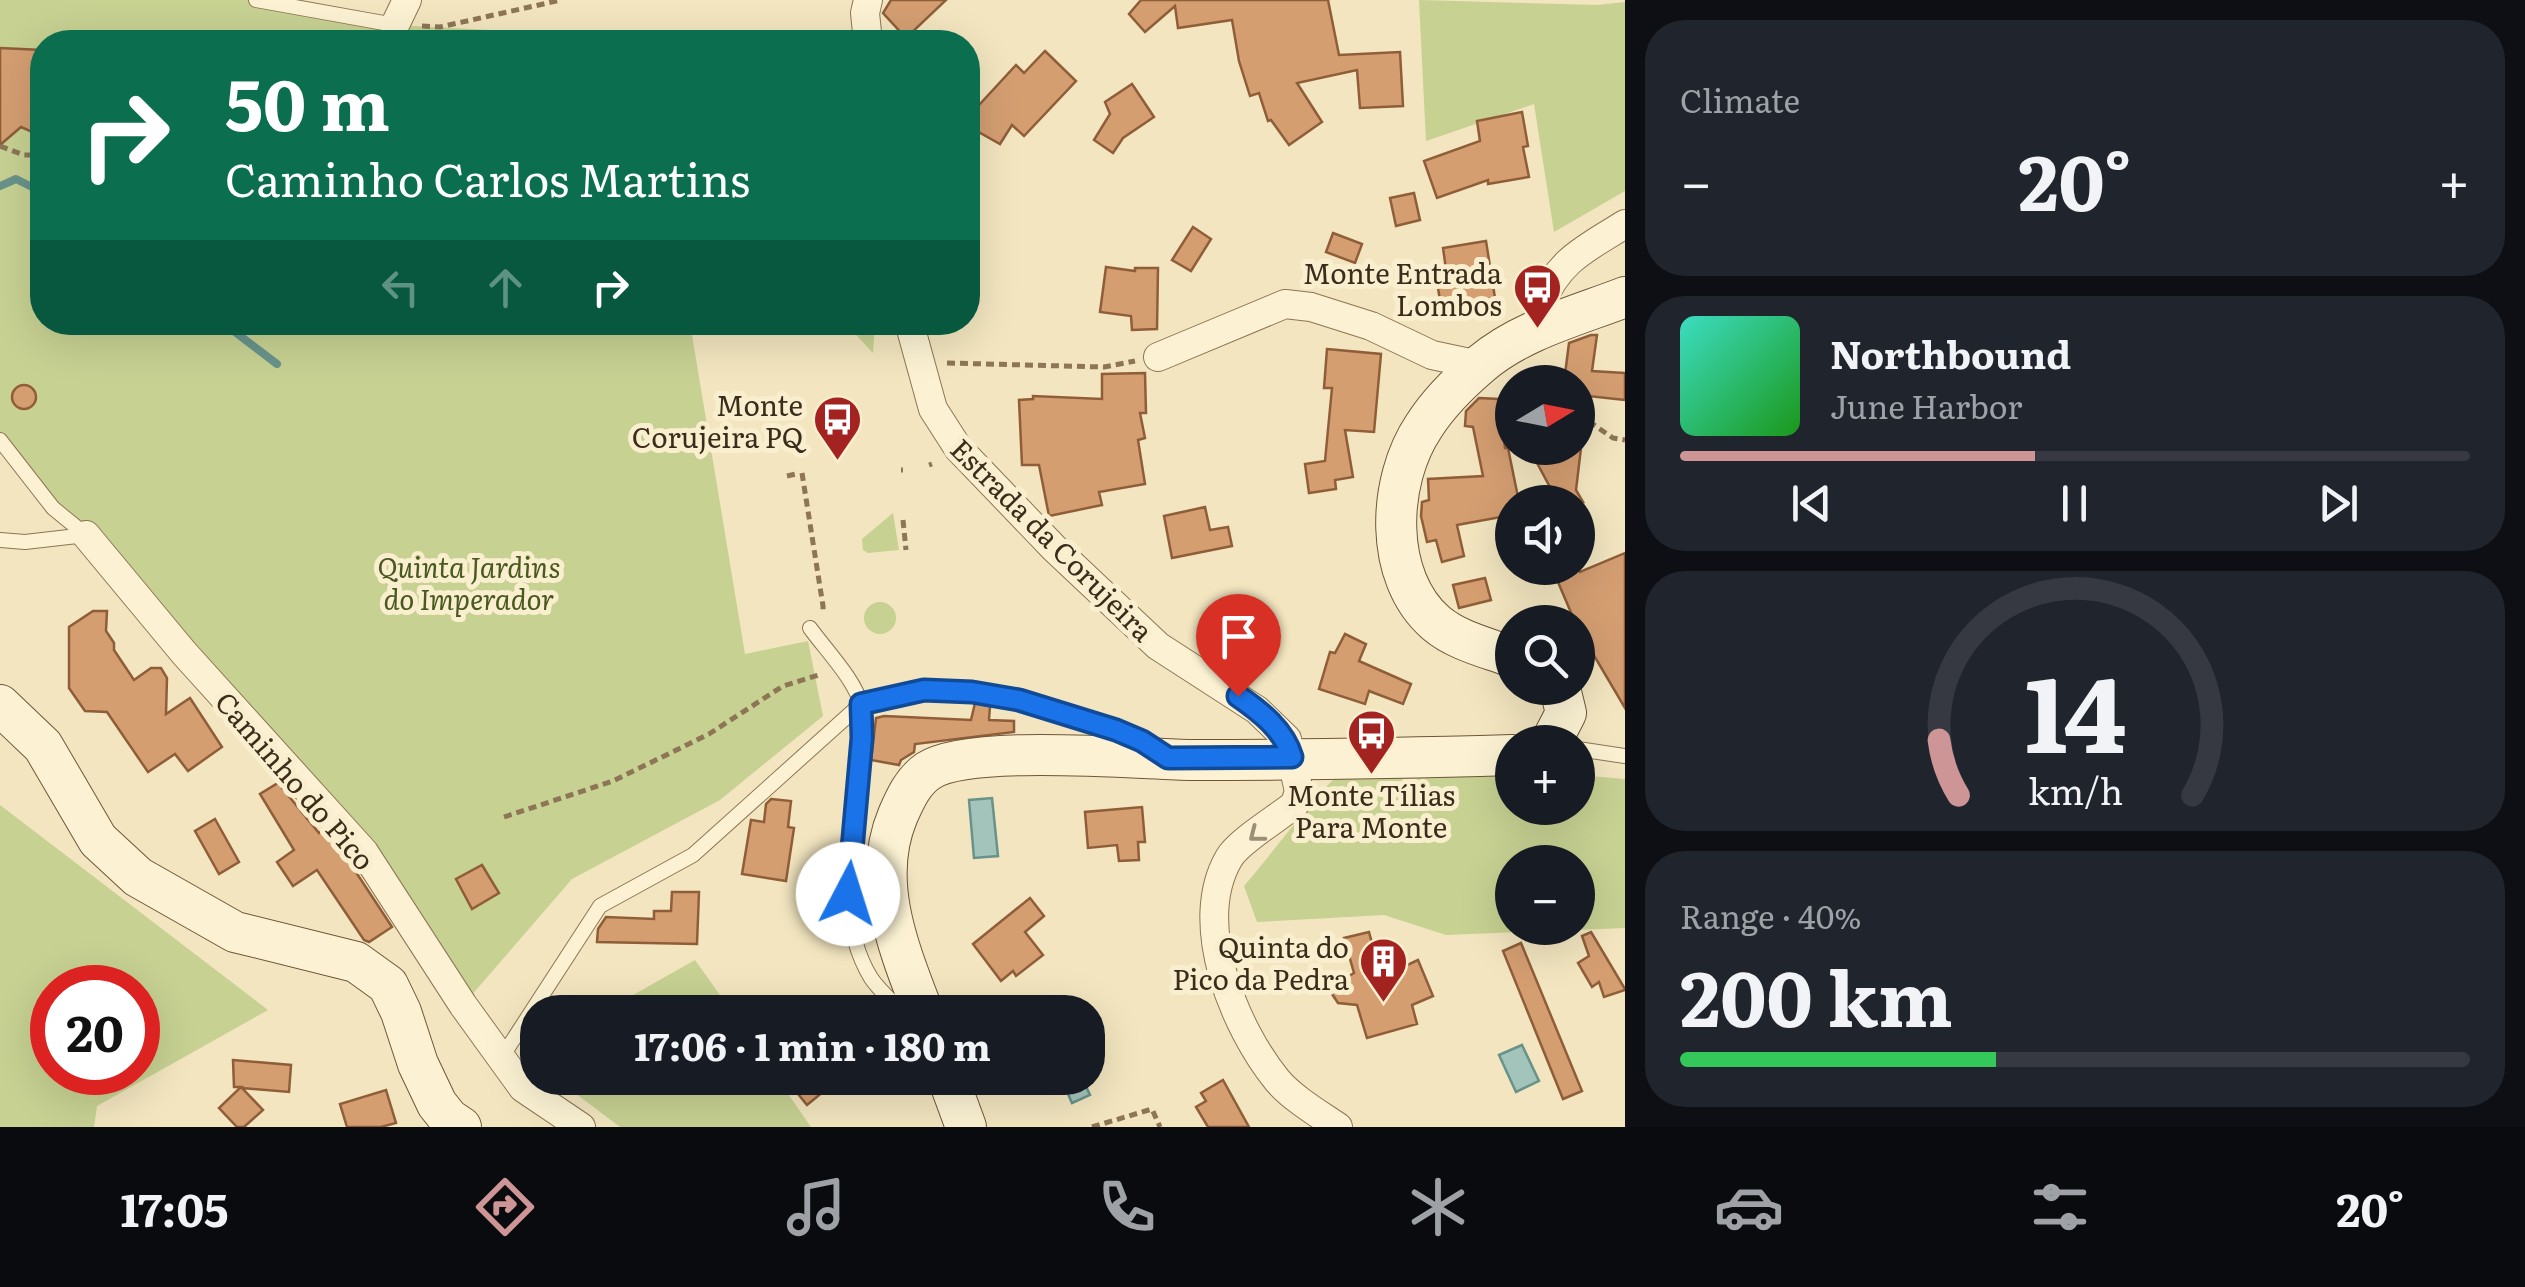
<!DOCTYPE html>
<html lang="en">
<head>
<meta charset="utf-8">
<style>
  :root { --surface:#171b24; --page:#20242c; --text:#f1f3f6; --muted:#9ea1a6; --line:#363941; --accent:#cd9595 }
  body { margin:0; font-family:Literata,serif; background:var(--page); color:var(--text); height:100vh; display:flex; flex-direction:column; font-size:38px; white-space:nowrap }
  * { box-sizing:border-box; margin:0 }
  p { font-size:32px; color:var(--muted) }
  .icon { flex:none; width:55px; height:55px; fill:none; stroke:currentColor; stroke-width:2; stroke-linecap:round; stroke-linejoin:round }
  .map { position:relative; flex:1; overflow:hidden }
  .side { display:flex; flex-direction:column; gap:20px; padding:20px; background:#0d0f14; width:900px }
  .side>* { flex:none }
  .banner { position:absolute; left:30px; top:30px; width:950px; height:305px; border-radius:40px; box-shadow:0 10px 40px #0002; background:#0b6e4f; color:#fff; overflow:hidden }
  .needle { width:65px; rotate:80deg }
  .tools { position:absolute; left:1495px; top:365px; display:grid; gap:20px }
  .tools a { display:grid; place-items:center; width:100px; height:100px; border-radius:50%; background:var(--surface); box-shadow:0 10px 40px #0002; font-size:50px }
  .speed { position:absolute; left:30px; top:965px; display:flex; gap:20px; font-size:50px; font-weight:700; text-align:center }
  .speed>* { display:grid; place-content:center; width:130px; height:130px; border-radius:50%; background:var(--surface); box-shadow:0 10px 40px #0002; line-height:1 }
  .speed .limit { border:15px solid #d22; background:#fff; color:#111 }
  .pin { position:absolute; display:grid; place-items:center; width:85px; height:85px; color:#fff; margin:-102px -42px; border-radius:50% 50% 50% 0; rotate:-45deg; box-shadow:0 0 10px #0007 }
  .pin .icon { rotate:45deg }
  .me { position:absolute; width:110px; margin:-55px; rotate:5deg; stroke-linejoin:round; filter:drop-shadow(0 0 8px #0008) }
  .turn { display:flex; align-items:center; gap:35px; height:210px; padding:0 30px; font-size:45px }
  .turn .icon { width:130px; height:130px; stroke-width:2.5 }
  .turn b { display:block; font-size:70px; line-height:85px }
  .lanes { display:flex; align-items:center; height:95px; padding:0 30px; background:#0003; justify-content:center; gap:50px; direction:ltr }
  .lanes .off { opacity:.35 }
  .big { font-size:75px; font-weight:700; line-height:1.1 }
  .side .widget { flex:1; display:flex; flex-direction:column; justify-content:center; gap:15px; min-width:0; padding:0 35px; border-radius:40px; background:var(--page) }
  .side .dial { align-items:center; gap:0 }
  .dial svg { height:260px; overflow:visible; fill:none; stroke:var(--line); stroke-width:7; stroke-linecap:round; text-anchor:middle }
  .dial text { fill:var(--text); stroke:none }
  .song { display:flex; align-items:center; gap:30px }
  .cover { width:120px; height:120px; border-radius:15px; background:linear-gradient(135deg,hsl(170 70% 55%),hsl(120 70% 35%)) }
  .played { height:10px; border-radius:5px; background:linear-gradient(90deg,var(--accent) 45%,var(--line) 45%) }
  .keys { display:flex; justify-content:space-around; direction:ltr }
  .heat { display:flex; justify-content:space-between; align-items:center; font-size:55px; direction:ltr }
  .charge { height:15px; border-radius:8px; background:linear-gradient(90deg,#34c759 40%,var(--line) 0) }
  .trip { position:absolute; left:520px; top:995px; width:585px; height:100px; border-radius:40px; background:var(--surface); box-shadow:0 10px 40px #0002; font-weight:700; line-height:100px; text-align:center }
  .tabs { display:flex; height:160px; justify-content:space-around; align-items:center; background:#090b0e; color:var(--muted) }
  .tabs .icon { width:70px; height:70px }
  .tabs .on { color:var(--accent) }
  .tabs b { font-size:45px; color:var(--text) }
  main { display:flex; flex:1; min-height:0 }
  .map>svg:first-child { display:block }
  .green { fill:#c7d192; fill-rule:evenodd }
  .water { fill:#a3c4bb; stroke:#69938a; stroke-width:2.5 }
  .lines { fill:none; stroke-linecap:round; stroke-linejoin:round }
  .stream { stroke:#69938a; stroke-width:8 }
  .building { fill:#d49e71; stroke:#8f5e39; stroke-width:2.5 }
  .lane-casing { stroke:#8d7555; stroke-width:16 }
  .street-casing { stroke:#8d7555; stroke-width:30 }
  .secondary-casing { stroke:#6f5639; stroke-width:42 }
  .path { stroke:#8d7555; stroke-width:5; stroke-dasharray:8 5; stroke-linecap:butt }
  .lane { stroke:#fcf2d3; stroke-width:14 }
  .street { stroke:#fcf2d3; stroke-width:28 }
  .secondary { stroke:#fcf2d3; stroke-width:40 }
  .oneway { stroke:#9c8f77 }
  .route-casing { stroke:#114b97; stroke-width:25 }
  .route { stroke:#1a73e8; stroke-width:18 }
  .labels { text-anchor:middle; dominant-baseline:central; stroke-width:10; stroke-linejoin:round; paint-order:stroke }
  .poi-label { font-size:28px; fill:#3b2c1b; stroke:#f9efcf; text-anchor:end }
  .street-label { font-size:28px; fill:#3b2c1b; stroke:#f9efcf }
  .park-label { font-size:28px; font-style:italic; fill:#495920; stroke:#f9efcf }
</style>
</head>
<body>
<main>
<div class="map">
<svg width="1625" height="1127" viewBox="0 0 1625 1127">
  <rect width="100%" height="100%" fill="#f2e5bf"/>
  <g class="green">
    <polygon points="0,0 256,0 395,25 548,33 562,42 42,42 42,322 690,323 745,654 808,641 823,716 720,800 572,879 463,1005 422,944 86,535 0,440"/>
    <polygon points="1419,0 1597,5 1625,2 1625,191 1554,232 1534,104 1426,141"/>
    <polygon points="845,323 875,323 873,353"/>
    <polygon points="893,513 899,550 868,553 863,550 862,539"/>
    <circle cx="880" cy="618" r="16"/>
    <path d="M1512 773V808H1578V775L1625 779V928L1446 935 1384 915 1257 922 1244 886C1276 849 1304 808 1339 774ZM1512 862H1578V928H1512Z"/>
    <path d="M0 805 268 1010 97 1106 94 1127H0ZM52 988H138V1072H52Z"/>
    <polygon points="695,960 732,1012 603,1012"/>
    <polygon points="555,1078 777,1078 811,1127 620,1127"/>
  </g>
  <g class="water">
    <polygon points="992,798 998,856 974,858 969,800"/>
    <polygon points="1522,1045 1539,1081 1516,1092 1499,1055"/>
    <polygon points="1061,1078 1082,1078 1090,1095 1072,1103"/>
  </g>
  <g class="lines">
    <g class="stream">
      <polyline points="0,186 16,179 42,192"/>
      <polyline points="222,322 277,364"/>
    </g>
  </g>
  <g class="building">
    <polygon points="891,0 946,0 906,38 883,13"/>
    <polygon points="1141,0 1328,0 1339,55 1400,52 1403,106 1360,108 1357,70 1297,83 1322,122 1289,145 1271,120 1268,121 1259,93 1250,96 1239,61 1232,20 1178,28 1175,6 1145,32 1129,14"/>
    <polygon points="0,48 42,50 42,136 21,127 0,145"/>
    <polygon points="1045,51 1076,81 1024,136 1012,125 1000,144 968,126 968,117 1016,65 1024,73"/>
    <polygon points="1132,84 1154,117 1123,138 1113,153 1094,140 1110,114 1105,102"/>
    <polygon points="1522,112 1528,146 1523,147 1529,177 1488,184 1488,180 1437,198 1424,161 1480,141 1477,121"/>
    <polygon points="1414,193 1420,220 1396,226 1390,198"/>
    <polygon points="1193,227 1211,239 1191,271 1172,260"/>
    <polygon points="1333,233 1362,244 1355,263 1326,252"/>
    <polygon points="1486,241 1495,298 1441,306 1435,270 1446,269 1443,248"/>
    <polygon points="1106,267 1135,271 1135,268 1158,268 1157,329 1132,330 1131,316 1100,312"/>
    <polygon points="1591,335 1597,335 1592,371 1625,373 1625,400 1578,395 1578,382 1564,382 1569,343"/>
    <polygon points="1327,349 1381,354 1374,432 1345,430 1353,477 1335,480 1336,489 1309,493 1305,464 1325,461 1332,388 1324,388"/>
    <polygon points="1145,373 1146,413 1140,413 1145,438 1138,440 1145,484 1099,492 1102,505 1049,516 1039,465 1022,465 1019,400 1033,399 1033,396 1102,399 1102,374"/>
    <circle cx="24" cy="397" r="12"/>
    <polygon points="1479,398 1499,399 1505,448 1508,448 1519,502 1512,502 1512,515 1457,525 1464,556 1442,562 1436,540 1427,542 1421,516 1422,502 1429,500 1428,479 1483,476 1473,427 1465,426 1466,411"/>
    <polygon points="1529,448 1581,448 1576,490 1583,502 1558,502"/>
    <polygon points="1205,507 1210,530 1228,527 1232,546 1172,558 1164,516"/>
    <polygon points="1625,553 1625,708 1589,647 1585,648 1578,622 1575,622 1552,568 1578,568 1580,572"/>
    <polygon points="1485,578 1491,600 1459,608 1453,585"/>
    <polygon points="93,611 107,611 106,631 114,643 114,650 134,680 151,668 161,668 167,678 166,714 190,698 222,747 188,771 175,754 148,772 107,712 85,711 69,688 69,627"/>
    <polygon points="1345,634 1366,644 1359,661 1411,684 1403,704 1369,691 1365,704 1319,689 1330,652 1335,653"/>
    <polygon points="975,703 990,706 989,720 1014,721 1014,732 915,744 914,752 901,760 899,765 871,760 876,718 884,716 971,720"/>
    <polygon points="278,783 319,833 322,831 350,863 392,927 369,942 364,940 317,870 293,886 277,862 294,850 260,794"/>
    <polygon points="771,799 791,801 788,827 794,828 786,881 742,874 751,820 764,822 766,804"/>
    <polygon points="1142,807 1145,842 1138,842 1139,860 1119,861 1117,845 1088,848 1085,812"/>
    <polygon points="215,819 239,862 219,874 195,831"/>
    <polygon points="482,865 499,893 472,909 456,879"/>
    <polygon points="672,892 699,892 697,944 597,942 598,929 606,917 654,919 654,911 671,911"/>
    <polygon points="1030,898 1044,916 1025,932 1043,955 1016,976 1013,971 1001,981 973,944"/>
    <polygon points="1369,932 1375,954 1396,948 1401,968 1418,960 1433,996 1412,1005 1417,1024 1367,1038 1357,1005 1338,1003 1332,994 1336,984 1354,973 1344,938"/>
    <polygon points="1591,932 1625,989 1625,990 1604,997 1599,982 1592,987 1578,963 1589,956 1582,936"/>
    <polygon points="1521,943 1582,1091 1563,1099 1503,951"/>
    <polygon points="233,1060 291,1065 289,1092 242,1088 263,1110 244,1127 237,1127 219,1108 241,1087 234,1087"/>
    <polygon points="785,1078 840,1078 807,1105"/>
    <polygon points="1223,1080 1249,1127 1208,1127 1196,1107 1206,1101 1201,1093"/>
    <polygon points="386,1090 396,1123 381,1127 347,1127 340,1104"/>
  </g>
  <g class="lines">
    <defs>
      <g id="lane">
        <polyline points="256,0 395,25"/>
        <polyline points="0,440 53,508 86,535"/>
        <polyline points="0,540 25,542 86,535"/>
        <path d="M810 628C825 649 856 681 861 705 865 727 861 752 859 774 852 840 834 918 871 978 879 990 892 1001 902 1012"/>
        <polyline points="1578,749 1625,756"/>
        <polyline points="502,1057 600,906 693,855 861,704 924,690 972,692 1019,700 1116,730 1147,744"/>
      </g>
      <g id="street">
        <polyline points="395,25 407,0"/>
        <polyline points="868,42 865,13 868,0"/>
        <path d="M909 322 933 409 958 448 1054 548 1158 646 1257 710 1287 739 1299 791 1295 804C1278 818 1239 841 1229 858 1191 923 1234 1027 1277 1080 1292 1098 1319 1114 1338 1127"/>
        <path d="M1549 326 1541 304C1558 260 1587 248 1625 224"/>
        <polyline points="1158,357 1285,304 1311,307 1371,326 1432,355 1479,365"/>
        <polyline points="86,535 184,653 364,852 463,1005 523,1088 581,1127"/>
      </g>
      <g id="secondary">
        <path d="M1512 657C1488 648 1457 641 1436 623 1383 577 1387 481 1424 426 1438 404 1461 381 1481 364 1521 330 1576 316 1625 297"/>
        <polyline points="0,705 43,746 98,840 138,877 235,932 356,962 388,985 401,1012 418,1064 437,1104 449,1119 461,1127"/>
        <polyline points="1551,742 1566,713 1560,688"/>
        <path d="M923 1012C899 949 870 881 898 815 905 799 913 781 928 771 968 744 1137 759 1192 760 1299 760 1406 758 1512 755"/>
        <polyline points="948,1078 966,1127"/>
      </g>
    </defs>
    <use href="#lane" class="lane-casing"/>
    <use href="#street" class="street-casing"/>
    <use href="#secondary" class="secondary-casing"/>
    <g class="path">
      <polyline points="422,26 440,27 561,0"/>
      <polyline points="0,146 24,155 42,155"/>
      <polyline points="947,363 1104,367 1135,361"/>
      <polyline points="1517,376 1532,382"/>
      <polyline points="1578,414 1613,438 1625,440"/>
      <polyline points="929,465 932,464"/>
      <polyline points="901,470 903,470"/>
      <polyline points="802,473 823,606 823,610 819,610"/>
      <polyline points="787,476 796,474"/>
      <polyline points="903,520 906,550"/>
      <polyline points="504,817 613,781 709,734 783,686 822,674"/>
      <polyline points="1092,1127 1152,1109 1160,1127"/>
    </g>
    <use href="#lane" class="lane"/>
    <use href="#street" class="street"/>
    <use href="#secondary" class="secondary"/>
  </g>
  <defs><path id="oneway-chevron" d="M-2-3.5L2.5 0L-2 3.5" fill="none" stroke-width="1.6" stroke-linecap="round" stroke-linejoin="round" transform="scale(2.5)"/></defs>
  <use class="oneway" href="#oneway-chevron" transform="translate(1256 835) rotate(142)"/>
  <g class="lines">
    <defs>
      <path id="route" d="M848 894 862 738 861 704 924 690 972 692 1019 700 1116 730 1142 741 1168 758 1292 757C1284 730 1261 712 1238 696"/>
    </defs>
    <use href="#route" class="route-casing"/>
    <use href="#route" class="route"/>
  </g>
  <defs>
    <symbol id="bus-pin" viewBox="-11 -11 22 30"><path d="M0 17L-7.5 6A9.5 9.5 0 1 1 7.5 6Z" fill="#a2231f" stroke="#f9efcf"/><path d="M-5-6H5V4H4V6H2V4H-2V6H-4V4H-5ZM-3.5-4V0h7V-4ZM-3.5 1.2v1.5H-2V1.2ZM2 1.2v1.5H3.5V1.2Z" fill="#fff"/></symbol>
    <symbol id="building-pin" viewBox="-11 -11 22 30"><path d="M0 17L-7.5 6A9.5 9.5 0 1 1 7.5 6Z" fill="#a2231f" stroke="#f9efcf"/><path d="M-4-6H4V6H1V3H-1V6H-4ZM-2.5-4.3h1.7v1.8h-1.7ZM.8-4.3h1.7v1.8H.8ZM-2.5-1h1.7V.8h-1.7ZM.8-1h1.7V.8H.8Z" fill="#fff"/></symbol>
  </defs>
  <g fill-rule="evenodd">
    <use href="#bus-pin" x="1510" y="260" width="55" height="75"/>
    <use href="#bus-pin" x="810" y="392" width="55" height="75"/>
    <use href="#bus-pin" x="1344" y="706" width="55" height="75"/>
    <use href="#building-pin" x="1356" y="934" width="55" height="75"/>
  </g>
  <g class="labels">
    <g class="poi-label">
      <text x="1502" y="272">Monte Entrada<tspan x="1502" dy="32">Lombos</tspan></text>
      <text x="803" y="404">Monte<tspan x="803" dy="32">Corujeira PQ</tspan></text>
      <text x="1371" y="794" text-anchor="middle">Monte Tílias<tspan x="1371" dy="32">Para Monte</tspan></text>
      <text x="1349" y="946">Quinta do<tspan x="1349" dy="32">Pico da Pedra</tspan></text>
    </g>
    <g class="street-label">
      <text transform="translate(1053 539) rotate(45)">Estrada da Corujeira</text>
      <text transform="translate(296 780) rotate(49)">Caminho do Pico</text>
    </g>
    <g class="park-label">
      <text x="469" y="566">Quinta Jardins<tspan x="469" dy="32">do Imperador</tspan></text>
    </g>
  </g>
</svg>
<div class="tools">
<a><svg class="needle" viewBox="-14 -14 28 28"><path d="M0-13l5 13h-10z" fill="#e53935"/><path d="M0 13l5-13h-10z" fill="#9ea1a6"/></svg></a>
<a><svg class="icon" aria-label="sound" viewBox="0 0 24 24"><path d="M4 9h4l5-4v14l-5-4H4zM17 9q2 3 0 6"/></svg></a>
<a><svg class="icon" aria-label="search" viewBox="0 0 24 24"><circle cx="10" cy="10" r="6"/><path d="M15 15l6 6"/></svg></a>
<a>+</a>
<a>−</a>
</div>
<div class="speed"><div class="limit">20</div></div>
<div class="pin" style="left:1238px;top:696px;background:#d93025"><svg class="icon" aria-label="arrive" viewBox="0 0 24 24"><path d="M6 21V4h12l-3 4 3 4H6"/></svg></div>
<svg class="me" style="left:848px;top:894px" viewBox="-20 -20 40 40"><circle r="19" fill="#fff"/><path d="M0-13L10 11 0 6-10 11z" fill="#1a73e8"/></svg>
<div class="trip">17:06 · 1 min · 180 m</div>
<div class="banner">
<div class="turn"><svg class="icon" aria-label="right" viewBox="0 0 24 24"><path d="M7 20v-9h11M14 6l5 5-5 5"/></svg><div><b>50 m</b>Caminho Carlos Martins</div></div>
<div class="lanes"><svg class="icon off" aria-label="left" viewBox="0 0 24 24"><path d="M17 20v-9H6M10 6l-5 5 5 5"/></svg><svg class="icon off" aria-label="ahead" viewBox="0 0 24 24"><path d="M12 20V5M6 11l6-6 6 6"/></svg><svg class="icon" aria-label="right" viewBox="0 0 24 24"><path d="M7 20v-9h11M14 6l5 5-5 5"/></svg></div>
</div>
</div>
<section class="side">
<div class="widget"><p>Climate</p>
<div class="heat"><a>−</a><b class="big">20°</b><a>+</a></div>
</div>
<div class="widget">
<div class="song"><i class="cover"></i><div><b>Northbound</b><p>June Harbor</p></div></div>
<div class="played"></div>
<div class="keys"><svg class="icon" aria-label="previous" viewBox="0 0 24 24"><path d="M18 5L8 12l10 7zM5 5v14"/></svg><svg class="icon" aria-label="pause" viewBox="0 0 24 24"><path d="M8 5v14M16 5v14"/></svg><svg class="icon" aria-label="next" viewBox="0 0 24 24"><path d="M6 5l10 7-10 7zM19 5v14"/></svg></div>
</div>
<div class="widget dial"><svg viewBox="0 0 100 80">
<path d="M14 69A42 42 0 1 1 86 69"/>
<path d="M14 69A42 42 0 0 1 8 52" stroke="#cd9595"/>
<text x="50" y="56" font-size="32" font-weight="700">14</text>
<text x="50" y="72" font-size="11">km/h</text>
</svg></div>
<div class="widget"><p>Range · 40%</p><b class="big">200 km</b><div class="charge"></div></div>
</section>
</main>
<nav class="tabs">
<b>17:05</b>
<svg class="icon on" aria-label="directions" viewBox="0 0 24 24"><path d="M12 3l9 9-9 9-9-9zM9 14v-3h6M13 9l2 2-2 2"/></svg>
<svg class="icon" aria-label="music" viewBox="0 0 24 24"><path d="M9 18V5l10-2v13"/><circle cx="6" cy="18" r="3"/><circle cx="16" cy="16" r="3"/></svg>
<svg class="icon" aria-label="phone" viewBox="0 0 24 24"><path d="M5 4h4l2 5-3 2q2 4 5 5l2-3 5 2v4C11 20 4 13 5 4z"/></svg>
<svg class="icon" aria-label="climate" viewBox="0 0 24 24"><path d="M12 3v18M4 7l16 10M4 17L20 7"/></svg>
<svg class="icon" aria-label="car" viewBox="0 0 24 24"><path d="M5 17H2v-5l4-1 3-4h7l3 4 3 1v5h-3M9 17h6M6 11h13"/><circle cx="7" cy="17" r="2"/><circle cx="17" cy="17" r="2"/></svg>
<svg class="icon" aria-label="filters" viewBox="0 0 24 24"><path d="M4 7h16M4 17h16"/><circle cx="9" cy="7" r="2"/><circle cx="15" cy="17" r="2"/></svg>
<b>20°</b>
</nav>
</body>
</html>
